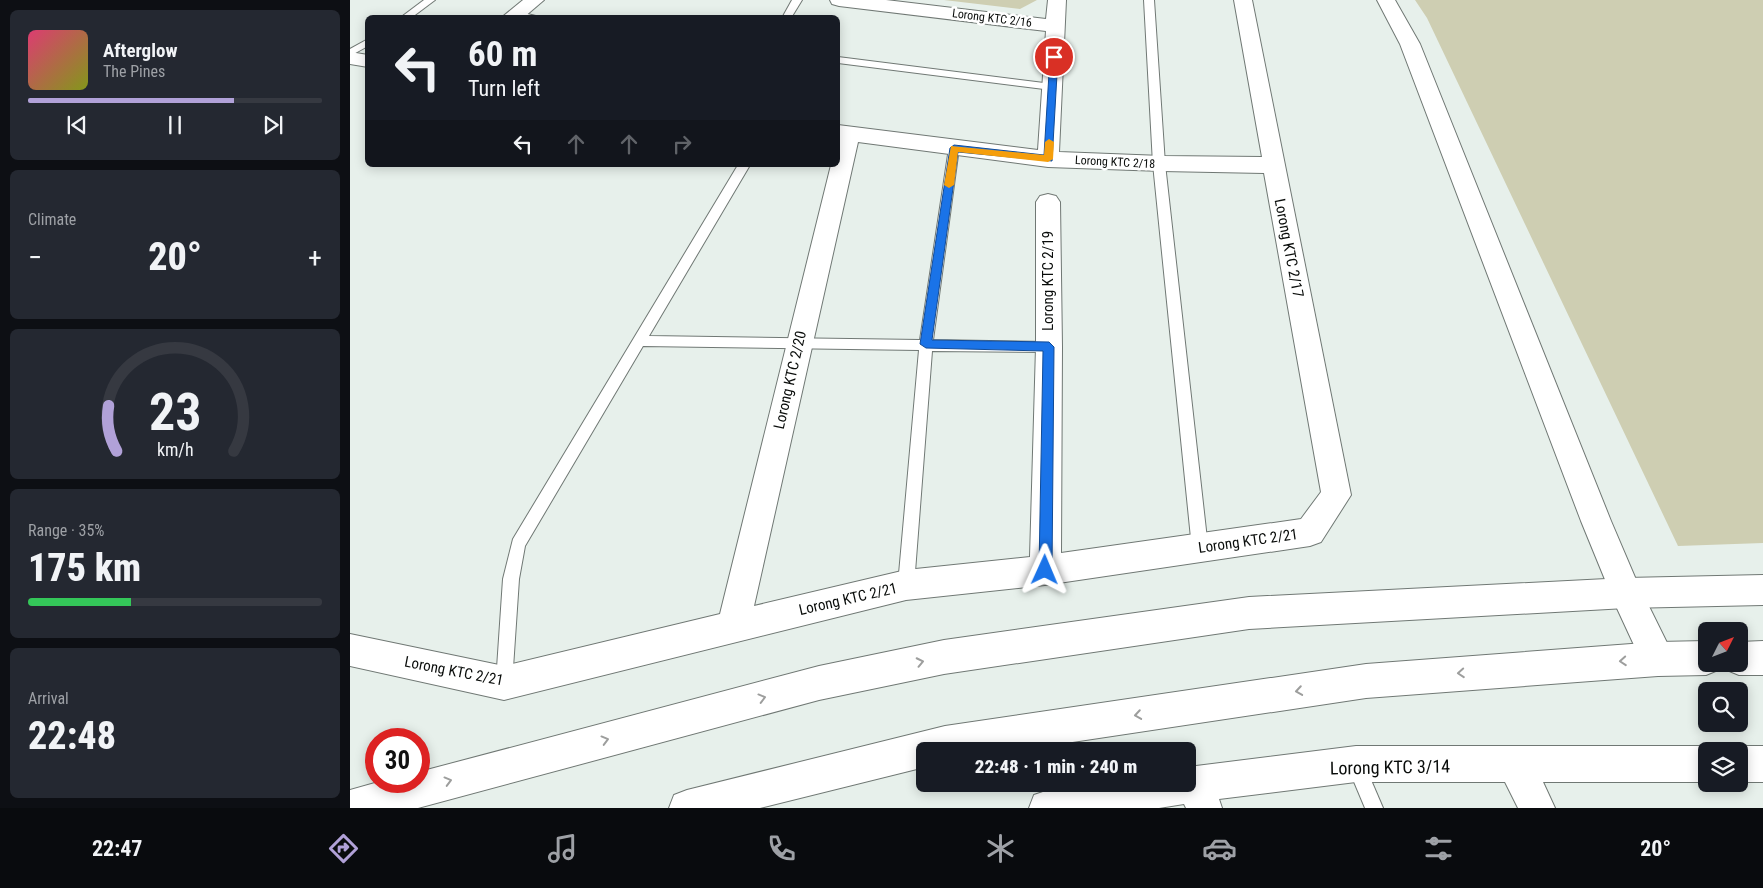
<!DOCTYPE html>
<html lang="en">
<head>
<meta charset="utf-8">
<style>
  :root { --surface:#171b24; --page:#242831; --text:#f1f3f6; --muted:#9ea1a6; --line:#363941; --accent:#b1a1d8 }
  body { margin:0; font-family:"Roboto Condensed",sans-serif; background:var(--page); color:var(--text); height:100vh; display:flex; flex-direction:column; font-size:19px; white-space:nowrap }
  * { box-sizing:border-box; margin:0 }
  p { font-size:16px; color:var(--muted) }
  .icon { flex:none; width:28px; height:28px; fill:none; stroke:currentColor; stroke-width:2; stroke-linecap:round; stroke-linejoin:round }
  .map { position:relative; flex:1; overflow:hidden }
  .sheet { display:flex; flex-direction:column; gap:10px; padding:10px; background:#0d0f14; width:350px }
  .sheet>* { flex:none }
  .hud { position:absolute; left:15px; top:15px; width:475px; height:152px; border-radius:8px; box-shadow:0 2px 12px #0003; background:#171b24; color:var(--text); overflow:hidden }
  .needle { width:32px; rotate:48deg }
  .tools { position:absolute; left:1348px; top:622px; display:grid; gap:10px }
  .tools a { display:grid; place-items:center; width:50px; height:50px; border-radius:8px; background:var(--surface); box-shadow:0 2px 12px #0003; font-size:25px }
  .speed { position:absolute; left:15px; top:728px; display:flex; gap:10px; font-size:25px; font-weight:700; text-align:center }
  .speed>* { display:grid; place-content:center; width:65px; height:65px; border-radius:50%; background:var(--surface); box-shadow:0 2px 12px #0003; line-height:1 }
  .speed .limit { border:8px solid #d22; background:#fff; color:#111 }
  .pin { position:absolute; display:grid; place-items:center; width:42px; height:42px; color:#fff; margin:-21px; border:2px solid #fff; border-radius:50%; box-shadow:0 1px 5px #0007 }
  .me { position:absolute; width:55px; margin:-28px; rotate:1deg; stroke-linejoin:round; filter:drop-shadow(0 0 4px #0008) }
  .turn { display:flex; align-items:center; gap:18px; height:105px; padding:0 20px; font-size:22px }
  .turn .icon { width:65px; height:65px; stroke-width:2.5 }
  .turn b { display:block; font-size:35px; line-height:42px }
  .lanes { display:flex; align-items:center; height:48px; padding:0 20px; background:#0003; justify-content:center; gap:25px; direction:ltr }
  .lanes .off { opacity:.35 }
  .big { font-size:38px; font-weight:800; line-height:1.1 }
  .sheet .widget { flex:1; display:flex; flex-direction:column; justify-content:center; gap:8px; min-width:0; padding:0 18px; border-radius:8px; background:var(--page) }
  .sheet .dial { align-items:center; gap:0 }
  .dial svg { height:130px; overflow:visible; fill:none; stroke:var(--line); stroke-width:7; stroke-linecap:round; text-anchor:middle }
  .dial text { fill:var(--text); stroke:none }
  .song { display:flex; align-items:center; gap:15px }
  .cover { width:60px; height:60px; border-radius:8px; background:linear-gradient(135deg,hsl(340 70% 55%),hsl(70 70% 35%)) }
  .played { height:5px; border-radius:2px; background:linear-gradient(90deg,var(--accent) 70%,var(--line) 70%) }
  .keys { display:flex; justify-content:space-around; direction:ltr }
  .heat { display:flex; justify-content:space-between; align-items:center; font-size:28px; direction:ltr }
  .charge { height:8px; border-radius:4px; background:linear-gradient(90deg,#34c759 35%,var(--line) 0) }
  .trip { position:absolute; left:566px; top:742px; width:280px; height:50px; border-radius:8px; background:var(--surface); box-shadow:0 2px 12px #0003; font-weight:800; line-height:50px; text-align:center }
  .dock { display:flex; height:80px; justify-content:space-around; align-items:center; background:#090b0e; color:var(--muted) }
  .dock .icon { width:35px; height:35px }
  .dock .current { color:var(--accent) }
  .dock b { font-size:22px; color:var(--text) }
  main { display:flex; flex:1; min-height:0 }
  .map>svg:first-child { display:block }
  .green { fill:#ceceb2 }
  .lines { fill:none; stroke-linecap:round; stroke-linejoin:round }
  .service-casing { stroke:#707874; stroke-width:2 }
  .minor-casing { stroke:#707874; stroke-width:2 }
  .tertiary-casing { stroke:#707874; stroke-width:2 }
  .service { fill:#fff; fill-rule:evenodd }
  .minor { fill:#fff; fill-rule:evenodd }
  .tertiary { fill:#fff; fill-rule:evenodd }
  .oneway { stroke:#9d9e9d }
  .route { fill:#1a73e8; stroke:#114b97 }
  .slow { fill:#f59e0b }
  .labels { text-anchor:middle; dominant-baseline:central; stroke-width:5; stroke-linejoin:round; paint-order:stroke }
  .far-street-label { font-size:12px; fill:#090c0a; stroke:#fff }
  .street-label { font-size:15px; fill:#090c0a; stroke:#fff }
  .near-street-label { font-size:18px; fill:#090c0a; stroke:#fff }
</style>
</head>
<body>
<main>
<section class="sheet">
<div class="widget">
<div class="song"><i class="cover"></i><div><b>Afterglow</b><p>The Pines</p></div></div>
<div class="played"></div>
<div class="keys"><svg class="icon" aria-label="previous" viewBox="0 0 24 24"><path d="M18 5L8 12l10 7zM5 5v14"/></svg><svg class="icon" aria-label="pause" viewBox="0 0 24 24"><path d="M8 5v14M16 5v14"/></svg><svg class="icon" aria-label="next" viewBox="0 0 24 24"><path d="M6 5l10 7-10 7zM19 5v14"/></svg></div>
</div>
<div class="widget"><p>Climate</p>
<div class="heat"><a>−</a><b class="big">20°</b><a>+</a></div>
</div>
<div class="widget dial"><svg viewBox="0 0 100 80">
<path d="M14 69A42 42 0 1 1 86 69"/>
<path d="M14 69A42 42 0 0 1 9 41" stroke="#b1a1d8"/>
<text x="50" y="56" font-size="32" font-weight="700">23</text>
<text x="50" y="72" font-size="11">km/h</text>
</svg></div>
<div class="widget"><p>Range · 35%</p><b class="big">175 km</b><div class="charge"></div></div>
<div class="widget"><p>Arrival</p><b class="big">22:48</b></div>
</section>
<div class="map">
<svg width="1413" height="808" viewBox="0 0 1413 808">
  <rect width="100%" height="100%" fill="#e7f0eb"/>
  <g class="green">
    <polygon points="594,0 687,0 670,9"/>
    <polygon points="1065,0 1413,0 1413,543 1328,546 1077,18"/>
  </g>
  <g class="lines">
    <defs>
      <g id="service">
        <polygon points="74,0 85,0 61,18 50,18"/>
        <polygon points="442,0 452,0 441,18 432,18"/>
        <polygon points="794,0 804,0 815,164 858,548 855,553 850,555 845,553 842,548 803,164"/>
        <polygon points="165,11 194,18 162,16 160,14"/>
        <polygon points="18,39 18,46 0,56 0,49"/>
        <polygon points="488,57 702,84 707,87 702,90 488,63"/>
        <polygon points="604,144 609,148 583,340 699,342 704,343 706,347 704,351 699,352 582,351 564,585 562,590 556,593 550,590 548,585 569,350 293,346 175,546 169,579 162,683 160,689 154,691 148,689 146,683 153,579 163,539 388,165 400,165 299,336 570,340 599,148"/>
        <polygon points="1006,756 1012,759 1033,808 1015,808 997,765 1000,759"/>
      </g>
      <g id="minor">
        <polygon points="173,0 194,0 173,18 151,18"/>
        <path d="M480 0H536L696 19 698 0H716L709 152 812 156 912 157 884 0H902L1001 495 971 542 960 546 695 585 556 600 154 700 0 666V634L154 666 370 614 481 165H488V125L688 150 696 31 489 6 482 4ZM508 142 698 167 812 171 914 173 971 492 951 519 711 553 712 347 710 202 706 196 698 194 690 196 686 202V347L680 557 556 570 404 606Z"/>
        <polygon points="1027,0 1045,0 1070,44 1261,521 1287,582 1325,659 1320,671 1308,676 1296,671 1265,604 1231,521 1050,44"/>
        <polygon points="0,52 18,55 18,67 0,64"/>
        <path d="M1006 746H1356L1368 751H1356V782H1193L1205 808H1168L1155 782H1006L869 799 872 808H836L834 804 809 808H679L684 795C729 777 789 784 838 784V767Z"/>
        <polygon points="1389,746 1413,746 1413,782 1389,782 1389,751 1377,751"/>
      </g>
      <g id="tertiary">
        <polygon points="1413,575 1413,605 1276,608 899,629 594,674 469,700 68,808 0,808 0,790 32,781 69,781 69,772 469,666 594,640 899,597 1276,578"/>
        <polygon points="1356,641 1356,664 1370,664 1368,670 1356,675 1308,676 1016,698 663,751 575,751 575,767 410,808 319,808 324,795 337,790 595,726 1016,664 1308,642"/>
        <polygon points="1413,641 1413,675 1389,675 1377,670 1375,664 1389,664 1389,642"/>
      </g>
    </defs>
    <use href="#service" class="service-casing"/>
    <use href="#minor" class="minor-casing"/>
    <use href="#tertiary" class="tertiary-casing"/>
    <use href="#service" class="service"/>
    <use href="#minor" class="minor"/>
    <use href="#tertiary" class="tertiary"/>
  </g>
  <defs><path id="oneway-chevron" d="M-2-3.5L2.5 0L-2 3.5" fill="none" stroke-width="1.6" stroke-linecap="round" stroke-linejoin="round" transform="scale(1.25)"/></defs>
  <g class="oneway">
    <use href="#oneway-chevron" transform="translate(1273 661) rotate(176)"/>
    <use href="#oneway-chevron" transform="translate(570 662) rotate(-12)"/>
    <use href="#oneway-chevron" transform="translate(1111 673) rotate(176)"/>
    <use href="#oneway-chevron" transform="translate(949 691) rotate(171)"/>
    <use href="#oneway-chevron" transform="translate(412 698) rotate(-15)"/>
    <use href="#oneway-chevron" transform="translate(788 715) rotate(171)"/>
    <use href="#oneway-chevron" transform="translate(255 740) rotate(-15)"/>
    <use href="#oneway-chevron" transform="translate(98 781) rotate(-15)"/>
  </g>
  <polygon class="route" points="704,54 708,57 702,161 608,152 582,340 699,342 704,347 702,570 700,575 695,577 691,575 689,570 693,351 576,348 570,344 600,148 604,145 694,155 700,57"/>
  <polygon class="slow" points="699,139 704,142 703,159 698,162 608,152 604,185 599,188 594,185 601,146 694,155 695,142"/>
  <g class="labels">
    <g class="far-street-label">
      <text transform="translate(642 18) rotate(7)">Lorong KTC 2/16</text>
      <text transform="translate(765 162) rotate(3)">Lorong KTC 2/18</text>
    </g>
    <g class="street-label">
      <text transform="translate(939 248) rotate(79)">Lorong KTC 2/17</text>
      <text transform="translate(698 281) rotate(-90)">Lorong KTC 2/19</text>
      <text transform="translate(440 380) rotate(-77)">Lorong KTC 2/20</text>
      <text transform="translate(898 541) rotate(-8)">Lorong KTC 2/21</text>
      <text transform="translate(498 599) rotate(-13)">Lorong KTC 2/21</text>
      <text transform="translate(104 671) rotate(11)">Lorong KTC 2/21</text>
    </g>
    <g class="near-street-label">
      <text transform="translate(1040 767) rotate(-1)">Lorong KTC 3/14</text>
    </g>
  </g>
</svg>
<div class="tools">
<a><svg class="needle" viewBox="-14 -14 28 28"><path d="M0-13l5 13h-10z" fill="#e53935"/><path d="M0 13l5-13h-10z" fill="#9ea1a6"/></svg></a>
<a><svg class="icon" aria-label="search" viewBox="0 0 24 24"><circle cx="10" cy="10" r="6"/><path d="M15 15l6 6"/></svg></a>
<a><svg class="icon" aria-label="layers" viewBox="0 0 24 24"><path d="M12 4l9 5-9 5-9-5zM3 14l9 5 9-5"/></svg></a>
</div>
<div class="speed"><div class="limit">30</div></div>
<div class="pin" style="left:704px;top:57px;background:#d93025"><svg class="icon" aria-label="arrive" viewBox="0 0 24 24"><path d="M6 21V4h12l-3 4 3 4H6"/></svg></div>
<svg class="me" style="left:695px;top:570px" viewBox="-20 -20 40 40"><path d="M0-17L14 15 0 8-14 15z" fill="#1a73e8" stroke="#fff" stroke-width="4"/></svg>
<div class="trip">22:48 · 1 min · 240 m</div>
<div class="hud">
<div class="turn"><svg class="icon" aria-label="left" viewBox="0 0 24 24"><path d="M17 20v-9H6M10 6l-5 5 5 5"/></svg><div><b>60 m</b>Turn left</div></div>
<div class="lanes"><svg class="icon" aria-label="left" viewBox="0 0 24 24"><path d="M17 20v-9H6M10 6l-5 5 5 5"/></svg><svg class="icon off" aria-label="ahead" viewBox="0 0 24 24"><path d="M12 20V5M6 11l6-6 6 6"/></svg><svg class="icon off" aria-label="ahead" viewBox="0 0 24 24"><path d="M12 20V5M6 11l6-6 6 6"/></svg><svg class="icon off" aria-label="right" viewBox="0 0 24 24"><path d="M7 20v-9h11M14 6l5 5-5 5"/></svg></div>
</div>
</div>
</main>
<nav class="dock">
<b>22:47</b>
<svg class="icon current" aria-label="directions" viewBox="0 0 24 24"><path d="M12 3l9 9-9 9-9-9zM9 14v-3h6M13 9l2 2-2 2"/></svg>
<svg class="icon" aria-label="music" viewBox="0 0 24 24"><path d="M9 18V5l10-2v13"/><circle cx="6" cy="18" r="3"/><circle cx="16" cy="16" r="3"/></svg>
<svg class="icon" aria-label="phone" viewBox="0 0 24 24"><path d="M5 4h4l2 5-3 2q2 4 5 5l2-3 5 2v4C11 20 4 13 5 4z"/></svg>
<svg class="icon" aria-label="climate" viewBox="0 0 24 24"><path d="M12 3v18M4 7l16 10M4 17L20 7"/></svg>
<svg class="icon" aria-label="car" viewBox="0 0 24 24"><path d="M5 17H2v-5l4-1 3-4h7l3 4 3 1v5h-3M9 17h6M6 11h13"/><circle cx="7" cy="17" r="2"/><circle cx="17" cy="17" r="2"/></svg>
<svg class="icon" aria-label="filters" viewBox="0 0 24 24"><path d="M4 7h16M4 17h16"/><circle cx="9" cy="7" r="2"/><circle cx="15" cy="17" r="2"/></svg>
<b>20°</b>
</nav>
</body>
</html>
